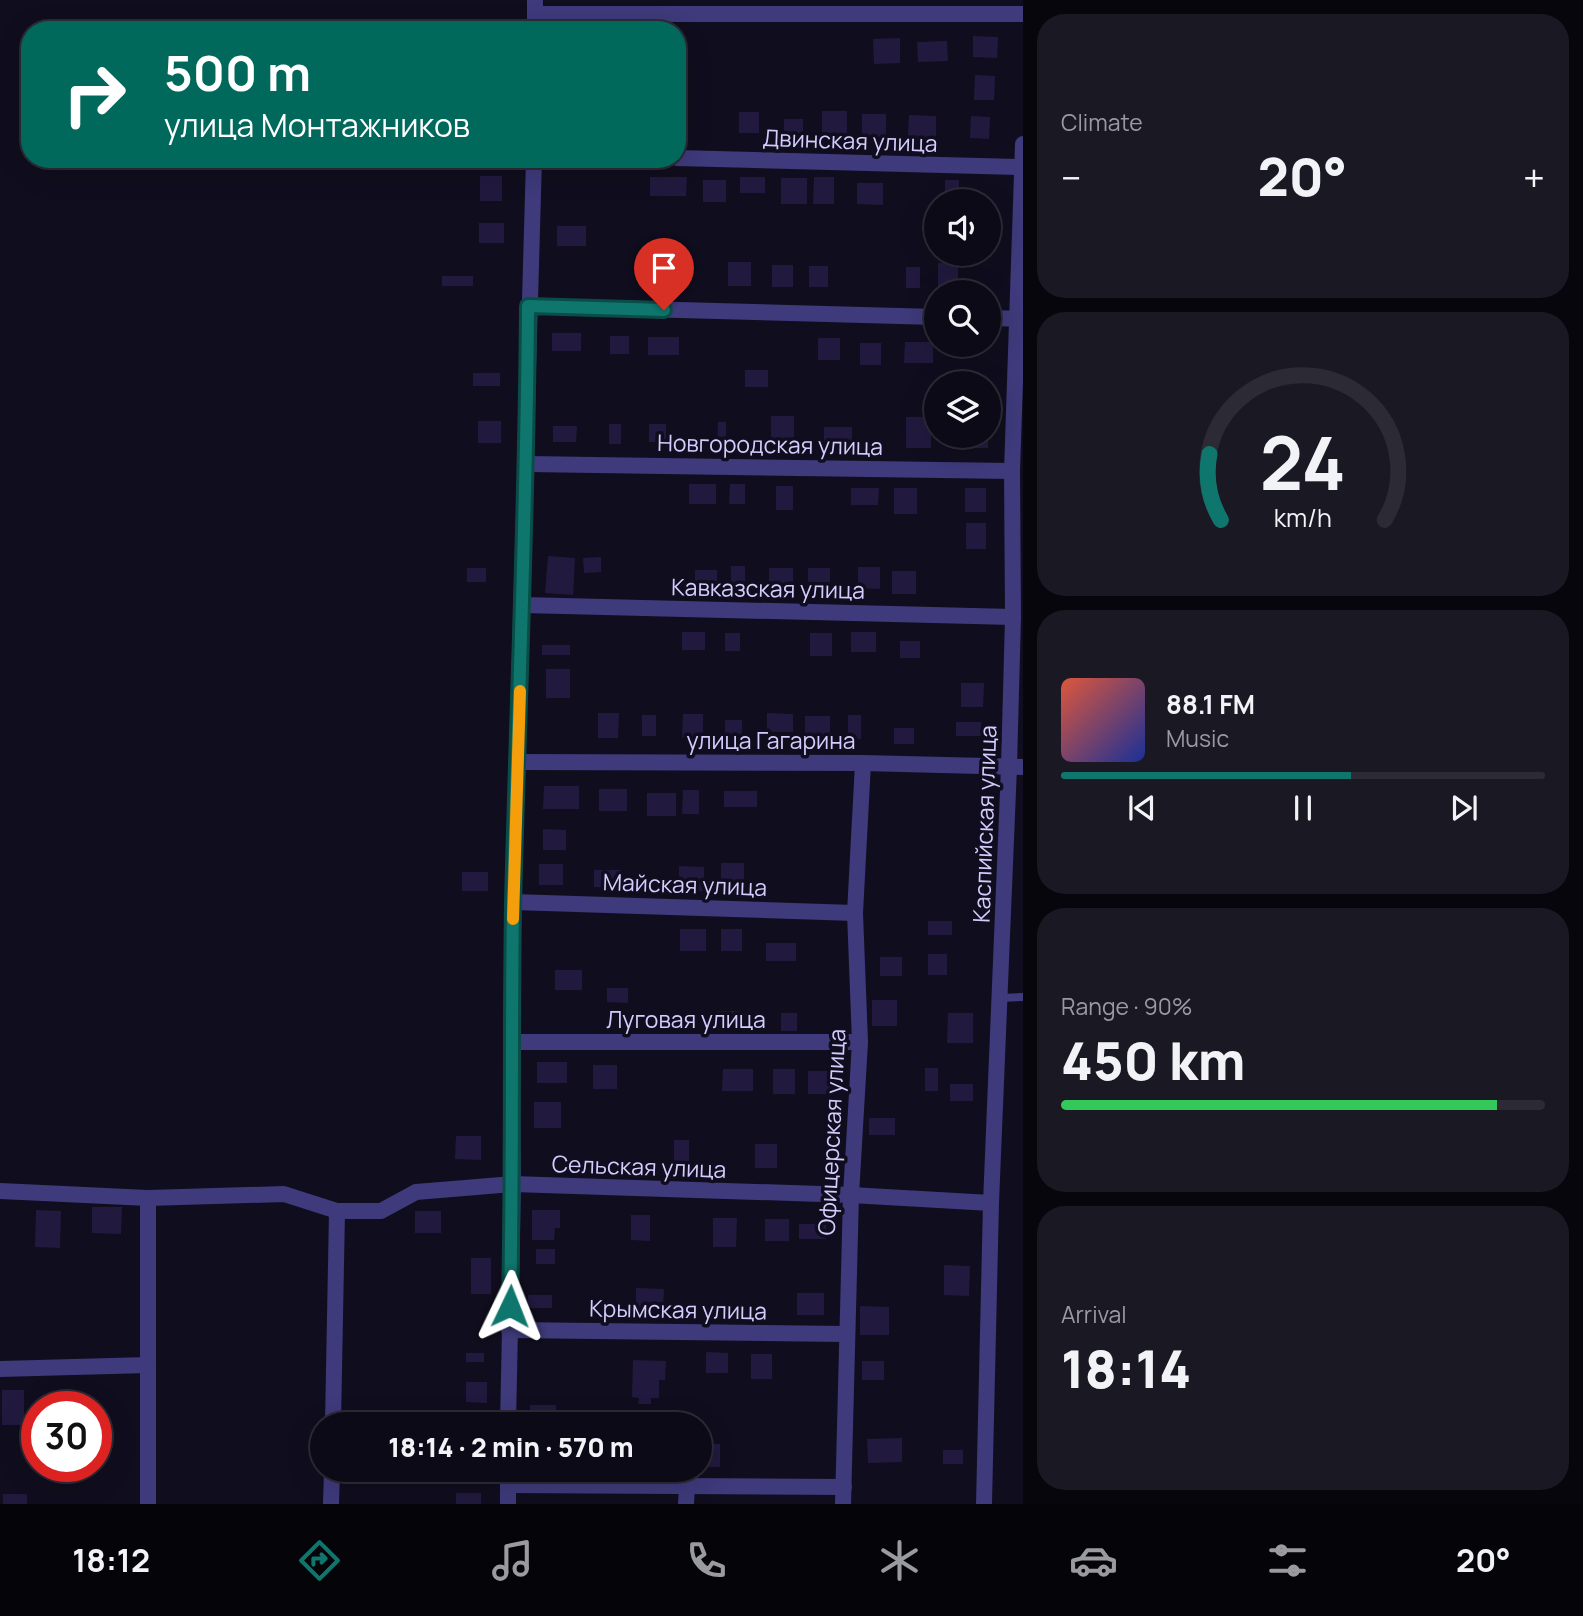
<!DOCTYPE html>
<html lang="en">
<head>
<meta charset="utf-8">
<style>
  :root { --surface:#0c0a16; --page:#1a1823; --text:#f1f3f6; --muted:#9a9aa1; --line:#2c2b35; --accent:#0f766e }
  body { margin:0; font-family:Manrope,sans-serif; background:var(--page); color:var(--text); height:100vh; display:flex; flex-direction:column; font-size:26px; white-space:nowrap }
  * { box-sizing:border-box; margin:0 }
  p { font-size:23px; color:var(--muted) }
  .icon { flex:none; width:38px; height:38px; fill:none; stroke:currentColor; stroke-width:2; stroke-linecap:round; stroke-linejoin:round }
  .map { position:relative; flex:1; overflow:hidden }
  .sheet { display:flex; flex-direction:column; gap:14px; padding:14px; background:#07060c; width:560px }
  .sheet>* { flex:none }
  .top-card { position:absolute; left:21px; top:21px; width:665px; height:147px; border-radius:28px; box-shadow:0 7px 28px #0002,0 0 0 2px var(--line); background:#00695c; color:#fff; overflow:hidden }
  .tools { position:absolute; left:924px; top:189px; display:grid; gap:14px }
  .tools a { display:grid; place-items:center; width:77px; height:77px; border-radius:50%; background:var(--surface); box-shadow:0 7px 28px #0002,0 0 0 2px var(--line); font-size:35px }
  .speed { position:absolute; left:21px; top:1391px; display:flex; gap:14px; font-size:35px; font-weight:700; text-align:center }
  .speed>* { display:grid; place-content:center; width:91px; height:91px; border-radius:50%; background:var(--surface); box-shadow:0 7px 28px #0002,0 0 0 2px var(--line); line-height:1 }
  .speed .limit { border:10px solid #d22; background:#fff; color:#111 }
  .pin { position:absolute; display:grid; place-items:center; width:60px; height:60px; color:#fff; margin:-72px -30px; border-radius:50% 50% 50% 0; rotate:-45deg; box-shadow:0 0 7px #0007 }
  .pin .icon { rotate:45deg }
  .me { position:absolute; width:77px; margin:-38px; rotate:2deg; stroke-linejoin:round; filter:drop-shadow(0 0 5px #0008) }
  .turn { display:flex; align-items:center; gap:24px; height:147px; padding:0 28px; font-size:32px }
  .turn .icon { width:91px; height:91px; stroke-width:2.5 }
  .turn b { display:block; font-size:49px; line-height:60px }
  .big { font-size:52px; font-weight:800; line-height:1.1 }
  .sheet .card { flex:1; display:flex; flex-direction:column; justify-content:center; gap:10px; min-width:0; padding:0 24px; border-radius:28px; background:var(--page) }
  .sheet .dial { align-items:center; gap:0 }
  .dial svg { height:182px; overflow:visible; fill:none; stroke:var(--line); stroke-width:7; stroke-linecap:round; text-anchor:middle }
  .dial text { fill:var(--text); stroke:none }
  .song { display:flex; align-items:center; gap:21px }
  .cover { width:84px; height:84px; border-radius:10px; background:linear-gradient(135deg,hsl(10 70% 55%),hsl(230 70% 35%)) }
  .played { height:7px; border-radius:4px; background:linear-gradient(90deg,var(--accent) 60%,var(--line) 60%) }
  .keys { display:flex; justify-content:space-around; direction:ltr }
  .heat { display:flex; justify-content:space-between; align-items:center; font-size:38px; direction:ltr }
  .charge { height:10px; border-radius:5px; background:linear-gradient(90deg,#34c759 90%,var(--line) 0) }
  .trip { position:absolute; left:310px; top:1412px; width:402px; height:70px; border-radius:35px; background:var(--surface); box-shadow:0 7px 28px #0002,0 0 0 2px var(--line); font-weight:800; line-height:70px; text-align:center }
  .dock { display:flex; height:112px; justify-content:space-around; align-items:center; background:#050409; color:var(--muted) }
  .dock .icon { width:49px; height:49px }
  .dock .selected { color:var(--accent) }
  .dock b { font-size:32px; color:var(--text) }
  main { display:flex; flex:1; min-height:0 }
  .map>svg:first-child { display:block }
  .building { fill:#221a3e }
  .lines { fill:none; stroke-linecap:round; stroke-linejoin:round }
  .lane { stroke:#3e3a7b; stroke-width:8 }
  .street { stroke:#3e3a7b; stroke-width:16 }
  .route-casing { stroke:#0a4d48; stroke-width:18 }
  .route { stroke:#0f766e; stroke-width:12 }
  .slow { stroke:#f59e0b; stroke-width:12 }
  .labels { text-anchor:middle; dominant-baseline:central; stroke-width:7; stroke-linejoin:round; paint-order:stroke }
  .street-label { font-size:23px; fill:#d3ccfd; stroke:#100d1e }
</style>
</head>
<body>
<main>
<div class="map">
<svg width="1023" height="1504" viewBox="0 0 1023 1504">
  <rect width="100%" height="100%" fill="#100d1e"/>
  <g class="building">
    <polygon points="973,36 998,37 997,58 973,57"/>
    <polygon points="900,38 900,63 874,64 873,39"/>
    <polygon points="947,41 948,61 918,62 917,42"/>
    <polygon points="975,75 995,76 994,100 974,100"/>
    <rect x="822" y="111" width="25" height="24"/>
    <rect x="739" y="112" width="20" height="21"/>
    <rect x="862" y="114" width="24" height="23"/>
    <polygon points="909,115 936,116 936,138 908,137"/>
    <polygon points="971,116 990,117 989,139 970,138"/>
    <rect x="784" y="119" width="19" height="17"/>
    <rect x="480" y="176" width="22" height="25"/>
    <polygon points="650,177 687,177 686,196 650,196"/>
    <rect x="740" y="177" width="25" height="16"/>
    <polygon points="814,177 834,177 834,204 813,204"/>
    <rect x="781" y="178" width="26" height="26"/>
    <rect x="703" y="180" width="23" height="22"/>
    <rect x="945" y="180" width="14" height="20"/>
    <polygon points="857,183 883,183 883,205 857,204"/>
    <rect x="479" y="223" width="25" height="20"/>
    <rect x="557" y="226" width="29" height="20"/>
    <rect x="655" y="242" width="24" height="15"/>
    <rect x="728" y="262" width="23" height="24"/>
    <polygon points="938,263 958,263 958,289 938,288"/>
    <rect x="772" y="265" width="21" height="22"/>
    <rect x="809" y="266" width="19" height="21"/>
    <rect x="906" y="267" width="14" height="21"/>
    <rect x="442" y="276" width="31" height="10"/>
    <rect x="552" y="333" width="29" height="18"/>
    <rect x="610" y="336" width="19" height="18"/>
    <rect x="648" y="337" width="31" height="18"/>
    <rect x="818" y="338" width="22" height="22"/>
    <polygon points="905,342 933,342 933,363 904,363"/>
    <rect x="860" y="343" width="21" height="22"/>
    <rect x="745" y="370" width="23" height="17"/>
    <rect x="473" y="373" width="27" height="13"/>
    <polygon points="771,416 794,416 794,446 771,445"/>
    <rect x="906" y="417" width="25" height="31"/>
    <rect x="478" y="421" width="23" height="22"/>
    <polygon points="718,422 726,422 726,447 717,447"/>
    <rect x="609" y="424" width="12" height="20"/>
    <rect x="649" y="424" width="17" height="18"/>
    <polygon points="553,426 577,426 576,442 553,442"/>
    <rect x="824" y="427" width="28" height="18"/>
    <rect x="966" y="436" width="22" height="12"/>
    <rect x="689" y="484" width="27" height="20"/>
    <polygon points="730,484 745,484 745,504 729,504"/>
    <rect x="776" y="486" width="17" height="24"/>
    <polygon points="851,488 879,488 878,505 851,505"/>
    <rect x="894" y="488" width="23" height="26"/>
    <rect x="965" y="488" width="21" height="24"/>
    <rect x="966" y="523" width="20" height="26"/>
    <polygon points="548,556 575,558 573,595 545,593"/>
    <polygon points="601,557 601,572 584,573 583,558"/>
    <rect x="731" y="566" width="14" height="24"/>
    <polygon points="858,567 880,567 880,589 858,588"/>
    <rect x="467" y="568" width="19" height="14"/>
    <rect x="769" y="568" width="24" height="24"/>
    <rect x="808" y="568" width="22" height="25"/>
    <rect x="695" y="570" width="22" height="22"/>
    <rect x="892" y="571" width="24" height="23"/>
    <rect x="682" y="632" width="23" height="18"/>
    <rect x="851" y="632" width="25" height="20"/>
    <rect x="725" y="633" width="15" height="18"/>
    <rect x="810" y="633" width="22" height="23"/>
    <rect x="900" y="641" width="20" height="17"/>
    <rect x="542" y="645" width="28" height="10"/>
    <rect x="546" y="669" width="24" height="29"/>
    <polygon points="961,683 984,683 983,707 961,707"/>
    <polygon points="598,713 619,713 618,738 598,738"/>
    <polygon points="767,713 793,714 793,732 767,732"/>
    <polygon points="683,714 703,714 703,739 682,738"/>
    <rect x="642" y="715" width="14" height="21"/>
    <rect x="848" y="715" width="13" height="24"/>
    <rect x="805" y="716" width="25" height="24"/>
    <rect x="725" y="720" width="17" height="19"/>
    <rect x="956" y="722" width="25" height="14"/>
    <rect x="894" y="728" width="20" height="16"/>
    <polygon points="544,786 579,786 579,809 543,809"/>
    <rect x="599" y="789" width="28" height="22"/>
    <polygon points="683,790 699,790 699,814 682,814"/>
    <rect x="724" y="791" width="33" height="16"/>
    <rect x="647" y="793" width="29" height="23"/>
    <polygon points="543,829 566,830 566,850 543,850"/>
    <rect x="721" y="863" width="23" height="27"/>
    <rect x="539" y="864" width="24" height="21"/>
    <polygon points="679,866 704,867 704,891 679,891"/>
    <rect x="594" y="870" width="27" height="17"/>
    <rect x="462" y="872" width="26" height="19"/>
    <rect x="928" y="921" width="24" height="14"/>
    <rect x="680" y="929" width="26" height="22"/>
    <rect x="721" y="929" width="21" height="22"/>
    <rect x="766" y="943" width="30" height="18"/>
    <rect x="928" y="954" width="19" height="21"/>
    <rect x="880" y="957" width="22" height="19"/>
    <rect x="555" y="970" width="27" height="20"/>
    <polygon points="607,988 628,988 628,1003 607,1002"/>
    <rect x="872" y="1000" width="25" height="26"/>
    <rect x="717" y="1011" width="22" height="19"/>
    <rect x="781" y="1013" width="16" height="18"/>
    <polygon points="948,1013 973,1013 973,1043 947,1043"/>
    <rect x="537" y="1062" width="30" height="21"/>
    <rect x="593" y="1065" width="24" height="24"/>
    <rect x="925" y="1068" width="13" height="23"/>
    <polygon points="723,1069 753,1069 753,1091 722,1091"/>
    <rect x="773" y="1069" width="22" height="25"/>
    <rect x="808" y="1071" width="28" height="23"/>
    <rect x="950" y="1084" width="23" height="17"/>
    <rect x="534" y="1102" width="27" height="26"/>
    <rect x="869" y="1118" width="26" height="17"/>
    <polygon points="456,1136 481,1136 481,1160 455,1159"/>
    <rect x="674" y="1140" width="15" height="26"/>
    <rect x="755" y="1144" width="22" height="24"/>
    <polygon points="92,1207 122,1207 121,1234 92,1233"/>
    <polygon points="36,1210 61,1211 60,1248 35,1247"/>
    <polygon points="532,1210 560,1210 560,1228 555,1228 554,1240 532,1240"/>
    <rect x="415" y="1211" width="26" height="22"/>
    <polygon points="631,1215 650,1215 650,1241 631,1240"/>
    <polygon points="713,1218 737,1218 736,1247 713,1247"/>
    <rect x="765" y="1219" width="24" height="22"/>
    <rect x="799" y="1224" width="27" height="15"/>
    <rect x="536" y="1249" width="19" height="15"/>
    <rect x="471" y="1258" width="20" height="36"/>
    <polygon points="944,1265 970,1266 969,1296 944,1295"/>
    <polygon points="636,1288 664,1289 663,1311 636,1310"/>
    <rect x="797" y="1293" width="27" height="22"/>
    <rect x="528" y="1295" width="24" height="13"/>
    <polygon points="860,1306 889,1307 889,1335 860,1335"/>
    <polygon points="706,1352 728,1353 728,1373 706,1373"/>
    <rect x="466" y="1353" width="18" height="9"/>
    <rect x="751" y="1354" width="21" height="25"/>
    <polygon points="633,1360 666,1361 665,1380 659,1380 659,1398 651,1398 651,1404 638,1404 639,1398 632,1397"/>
    <rect x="862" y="1361" width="22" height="19"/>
    <polygon points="466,1382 487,1382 487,1403 466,1402"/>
    <rect x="2" y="1390" width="22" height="35"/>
    <rect x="530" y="1405" width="26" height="19"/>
    <polygon points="902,1438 902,1462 868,1463 867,1439"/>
    <rect x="706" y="1444" width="14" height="23"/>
    <rect x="943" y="1450" width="20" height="14"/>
    <rect x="456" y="1493" width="25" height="11"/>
    <rect x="3" y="1494" width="24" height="10"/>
  </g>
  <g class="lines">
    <polyline class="lane" points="1001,998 1023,997"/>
    <g class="street">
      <polyline points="535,14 1023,14"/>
      <polyline points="535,30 535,0"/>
      <polyline points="677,158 1022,167"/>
      <polyline points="529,306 936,317"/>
      <polyline points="989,318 1023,319"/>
      <polyline points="527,464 1012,471"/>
      <polyline points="523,605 1013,617"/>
      <polyline points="518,762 863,763 1023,767"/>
      <polyline points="513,902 855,913"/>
      <polyline points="511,1042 860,1042"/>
      <polyline points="0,1191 148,1198 284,1194 337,1211 381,1211 416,1192 513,1184 851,1195 991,1203"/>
      <polyline points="148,1198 148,1504"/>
      <polyline points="509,1330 846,1334"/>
      <polyline points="0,1369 148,1365"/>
      <polyline points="333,1424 337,1211"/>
      <polyline points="508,1424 513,1184 511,1042 513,902 534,159"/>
      <polyline points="508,1485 844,1487"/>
      <polyline points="331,1504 332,1470"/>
      <polyline points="508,1504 508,1470"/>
      <polyline points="686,1504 687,1486"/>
      <polyline points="843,1504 851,1195 860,1042 855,913 863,763"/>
      <polyline points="984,1504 991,1203 1009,767 1013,617 1012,471 1023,144"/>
    </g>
  </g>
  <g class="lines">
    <defs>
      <path id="route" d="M510 1306C513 1172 511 1038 513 904 518 704 527 505 528 306L664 310"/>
    </defs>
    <use href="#route" class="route-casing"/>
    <use href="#route" class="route"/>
    <polyline class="slow" points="513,919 520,691"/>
  </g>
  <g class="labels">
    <g class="street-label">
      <text transform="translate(850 140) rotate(2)">Двинская улица</text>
      <text transform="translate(770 444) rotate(1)">Новгородская улица</text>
      <text transform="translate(768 588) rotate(1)">Кавказская улица</text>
      <text x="771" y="740">улица Гагарина</text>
      <text transform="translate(984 824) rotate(-88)">Каспийская улица</text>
      <text transform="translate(685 884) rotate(2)">Майская улица</text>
      <text x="686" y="1019">Луговая улица</text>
      <text transform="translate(831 1132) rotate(-87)">Офицерская улица</text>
      <text transform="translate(639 1166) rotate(2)">Сельская улица</text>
      <text transform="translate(678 1309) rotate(1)">Крымская улица</text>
    </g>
  </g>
</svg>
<div class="tools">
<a><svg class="icon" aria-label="sound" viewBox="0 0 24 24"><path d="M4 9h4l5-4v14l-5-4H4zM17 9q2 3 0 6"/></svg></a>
<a><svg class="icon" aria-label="search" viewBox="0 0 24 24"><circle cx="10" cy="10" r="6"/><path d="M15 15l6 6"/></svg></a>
<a><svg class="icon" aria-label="layers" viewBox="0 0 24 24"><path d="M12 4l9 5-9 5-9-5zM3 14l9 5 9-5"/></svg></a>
</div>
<div class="speed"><div class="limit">30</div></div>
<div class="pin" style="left:664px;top:310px;background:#d93025"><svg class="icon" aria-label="arrive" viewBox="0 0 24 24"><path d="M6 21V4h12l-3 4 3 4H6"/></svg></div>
<svg class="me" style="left:510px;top:1306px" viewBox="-20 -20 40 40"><path d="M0-17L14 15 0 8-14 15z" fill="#0f766e" stroke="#fff" stroke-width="4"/></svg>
<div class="trip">18:14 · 2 min · 570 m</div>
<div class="top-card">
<div class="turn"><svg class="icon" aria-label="right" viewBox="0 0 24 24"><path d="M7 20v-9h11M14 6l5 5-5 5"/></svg><div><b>500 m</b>улица Монтажников</div></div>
</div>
</div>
<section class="sheet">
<div class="card"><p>Climate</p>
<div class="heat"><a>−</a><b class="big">20°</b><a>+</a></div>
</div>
<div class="card dial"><svg viewBox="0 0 100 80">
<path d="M14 69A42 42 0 1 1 86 69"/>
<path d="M14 69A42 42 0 0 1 9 40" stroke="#0f766e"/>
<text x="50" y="56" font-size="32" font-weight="700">24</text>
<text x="50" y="72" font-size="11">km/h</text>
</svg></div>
<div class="card">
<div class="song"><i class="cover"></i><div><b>88.1 FM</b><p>Music</p></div></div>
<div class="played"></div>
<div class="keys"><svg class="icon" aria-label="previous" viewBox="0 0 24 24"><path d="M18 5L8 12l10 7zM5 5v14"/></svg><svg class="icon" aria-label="pause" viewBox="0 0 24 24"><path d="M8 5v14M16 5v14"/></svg><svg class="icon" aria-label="next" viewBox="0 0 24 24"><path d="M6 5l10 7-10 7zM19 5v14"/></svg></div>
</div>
<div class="card"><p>Range · 90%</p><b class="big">450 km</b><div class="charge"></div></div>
<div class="card"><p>Arrival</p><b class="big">18:14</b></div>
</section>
</main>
<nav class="dock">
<b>18:12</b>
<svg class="icon selected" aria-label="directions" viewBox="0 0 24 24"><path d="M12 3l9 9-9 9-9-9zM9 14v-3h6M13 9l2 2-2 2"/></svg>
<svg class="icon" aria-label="music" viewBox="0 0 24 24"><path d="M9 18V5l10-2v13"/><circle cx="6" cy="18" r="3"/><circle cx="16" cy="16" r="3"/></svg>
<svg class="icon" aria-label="phone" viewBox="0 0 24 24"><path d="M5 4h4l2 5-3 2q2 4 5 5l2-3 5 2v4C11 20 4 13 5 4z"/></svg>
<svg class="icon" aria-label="climate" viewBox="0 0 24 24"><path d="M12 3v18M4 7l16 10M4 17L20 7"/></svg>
<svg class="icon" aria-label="car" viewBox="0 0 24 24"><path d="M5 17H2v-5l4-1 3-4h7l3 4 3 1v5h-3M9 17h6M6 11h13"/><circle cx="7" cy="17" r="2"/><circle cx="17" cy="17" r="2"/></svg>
<svg class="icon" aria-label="filters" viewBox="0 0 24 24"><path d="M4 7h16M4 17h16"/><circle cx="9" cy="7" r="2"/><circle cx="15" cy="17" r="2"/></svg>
<b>20°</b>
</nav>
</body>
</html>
